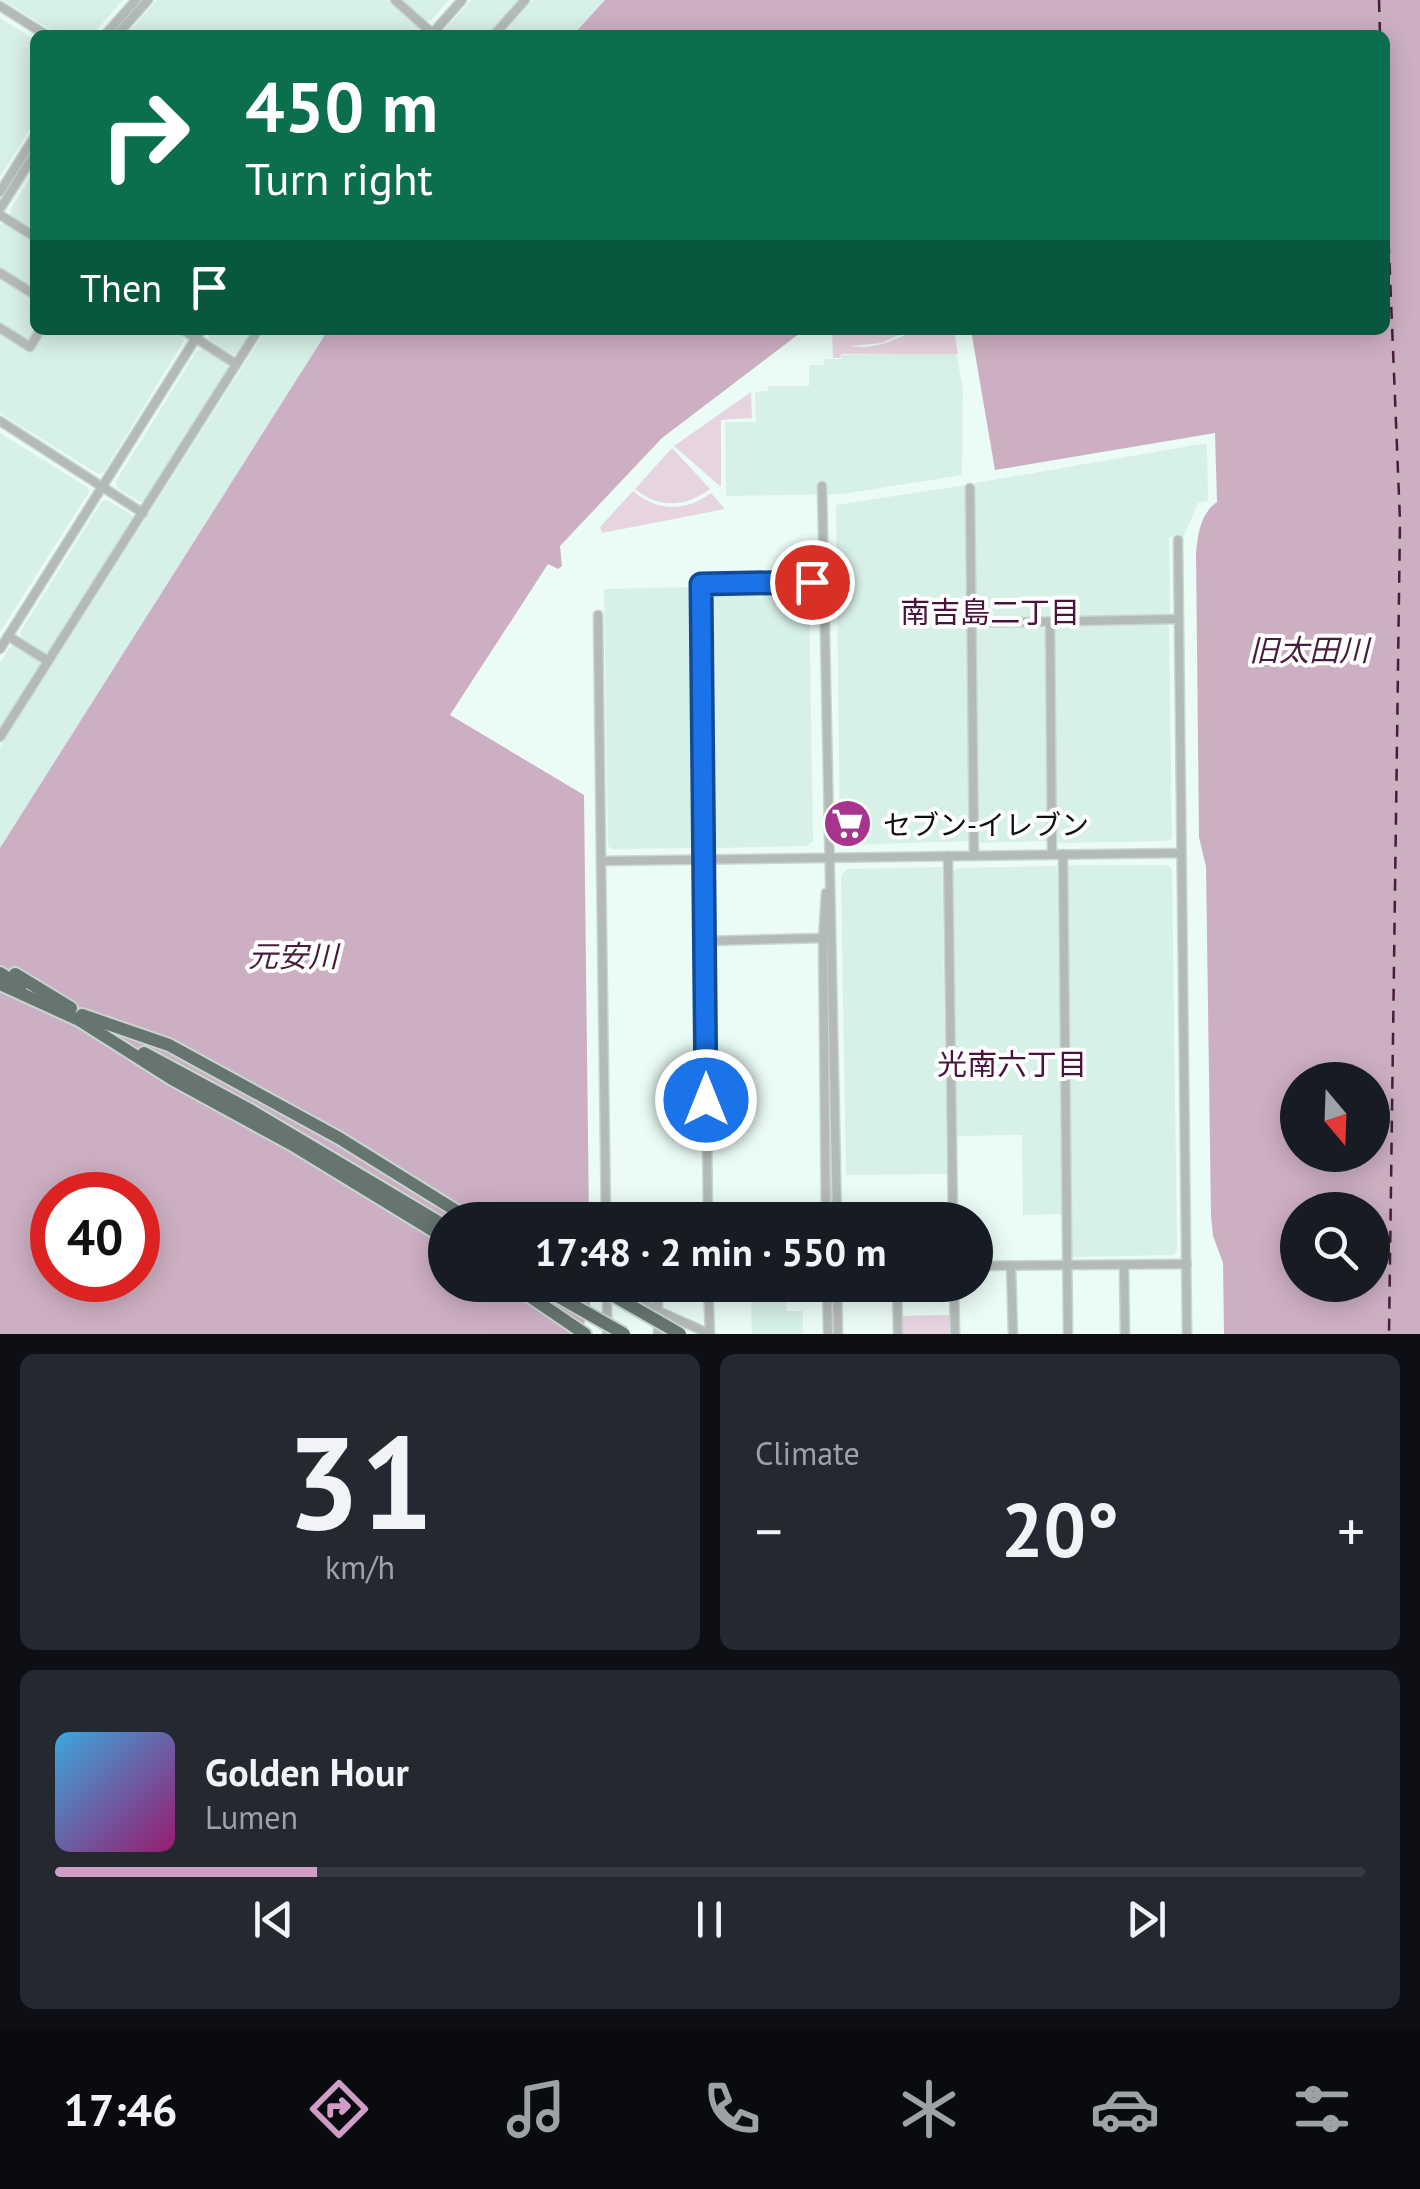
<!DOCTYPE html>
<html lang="en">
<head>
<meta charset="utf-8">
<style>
  :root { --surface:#171b24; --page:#242831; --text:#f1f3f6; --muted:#9ea1a6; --line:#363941; --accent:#d09dc7 }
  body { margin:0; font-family:"PT Sans","Noto Sans JP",sans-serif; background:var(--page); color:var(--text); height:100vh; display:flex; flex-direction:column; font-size:38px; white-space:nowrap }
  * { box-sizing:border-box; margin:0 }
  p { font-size:32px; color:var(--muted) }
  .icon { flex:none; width:55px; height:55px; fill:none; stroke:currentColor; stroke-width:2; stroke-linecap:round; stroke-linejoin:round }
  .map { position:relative; height:1334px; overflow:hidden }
  .sheet { display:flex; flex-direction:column; gap:20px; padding:20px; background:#0d0f14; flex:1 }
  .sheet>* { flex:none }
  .hud { position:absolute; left:30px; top:30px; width:1360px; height:305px; border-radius:15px; box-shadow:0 5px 25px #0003; background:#0b6e4f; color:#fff; overflow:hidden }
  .needle { width:65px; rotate:161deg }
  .controls { position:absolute; left:1280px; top:1062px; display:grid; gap:20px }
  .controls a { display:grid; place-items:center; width:110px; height:110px; border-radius:50%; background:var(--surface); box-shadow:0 5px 25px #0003; font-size:50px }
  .speed { position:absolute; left:30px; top:1172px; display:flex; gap:20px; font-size:50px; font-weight:700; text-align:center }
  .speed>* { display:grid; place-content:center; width:130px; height:130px; border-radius:50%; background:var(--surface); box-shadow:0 5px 25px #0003; line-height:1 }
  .speed .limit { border:15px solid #d22; background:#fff; color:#111 }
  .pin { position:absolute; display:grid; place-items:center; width:85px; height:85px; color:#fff; margin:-42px; border:5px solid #fff; border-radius:50%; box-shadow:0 2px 10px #0007 }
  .me { position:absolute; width:110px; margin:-55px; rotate:0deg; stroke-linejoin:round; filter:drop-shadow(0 0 8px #0008) }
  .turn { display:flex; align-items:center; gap:35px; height:210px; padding:0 50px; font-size:45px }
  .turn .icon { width:130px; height:130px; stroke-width:2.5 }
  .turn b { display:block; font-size:70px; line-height:85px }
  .then { display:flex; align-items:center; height:95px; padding:0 50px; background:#0003; gap:20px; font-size:38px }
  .big { font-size:75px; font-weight:700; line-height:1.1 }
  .sheet .card { flex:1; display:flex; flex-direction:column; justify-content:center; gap:15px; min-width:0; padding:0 35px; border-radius:15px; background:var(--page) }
  .sheet .dial { align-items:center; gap:0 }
  .dial b { font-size:130px; line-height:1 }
  .song { display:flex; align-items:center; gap:30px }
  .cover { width:120px; height:120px; border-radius:15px; background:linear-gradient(135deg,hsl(200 70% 55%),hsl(320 70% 35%)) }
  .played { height:10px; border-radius:5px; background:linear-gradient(90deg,var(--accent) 20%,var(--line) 20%) }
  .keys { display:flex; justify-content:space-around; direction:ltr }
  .heat { display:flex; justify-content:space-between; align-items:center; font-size:55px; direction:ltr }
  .sheet .tiles { flex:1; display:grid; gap:20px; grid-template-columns:1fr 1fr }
  .card:last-child { grid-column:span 2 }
  .trip { position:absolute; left:428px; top:1202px; width:565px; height:100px; border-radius:50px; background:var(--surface); box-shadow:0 5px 25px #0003; font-weight:700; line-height:100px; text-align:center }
  .menu { display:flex; height:160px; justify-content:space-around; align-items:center; background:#090b0e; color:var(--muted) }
  .menu .icon { width:70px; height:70px }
  .menu .current { color:var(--accent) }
  .menu b { font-size:45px; color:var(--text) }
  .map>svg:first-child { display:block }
  .built { fill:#d7f0e8 }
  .green { fill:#e7d4e1 }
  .water { fill:#cdafc3; fill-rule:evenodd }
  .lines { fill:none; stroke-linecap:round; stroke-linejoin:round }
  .ferry { stroke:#461e3c; stroke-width:2.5; stroke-dasharray:12 10; stroke-linecap:butt }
  .minor-casing { stroke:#c7d6d1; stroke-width:11 }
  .highway-casing { stroke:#c7d6d1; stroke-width:16 }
  .minor { stroke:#b3bab8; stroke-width:8 }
  .highway { stroke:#667570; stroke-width:12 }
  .highway-bridge-casing { stroke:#c7d6d1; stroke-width:16; stroke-linecap:butt }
  .highway-bridge { stroke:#667570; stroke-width:12 }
  .route-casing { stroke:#114b97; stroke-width:25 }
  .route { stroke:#1a73e8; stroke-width:18 }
  .labels { text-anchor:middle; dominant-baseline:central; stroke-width:8; stroke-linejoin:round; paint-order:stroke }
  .poi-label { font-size:28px; fill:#0b100e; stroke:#fff; text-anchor:start }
  .neighbourhood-label { font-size:30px; fill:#4a133e; stroke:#fff }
  .water-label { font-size:30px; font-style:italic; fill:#461e3c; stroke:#fff }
</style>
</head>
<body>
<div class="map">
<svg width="1420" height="1334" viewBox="0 0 1420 1334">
  <rect width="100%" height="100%" fill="#ebfcf6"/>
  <g class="built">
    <polygon points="3,0 123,0 92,35 59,35"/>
    <polygon points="157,0 387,0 418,27 419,33 126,35"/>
    <polygon points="402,0 449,0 431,20 425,21"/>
    <polygon points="471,0 518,0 487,35 440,35"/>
    <polygon points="533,0 605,0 573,35 502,35"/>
    <polygon points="0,18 35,40 35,121 0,177"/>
    <polygon points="35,170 35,231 11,216 10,210"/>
    <polygon points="5,223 35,243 35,291 0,270 0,225"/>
    <polygon points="0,277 35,299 35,330 38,330 31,341 27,342 0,325"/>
    <polygon points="45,330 173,330 183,337 184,341 104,472 98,474 0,413 0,332 31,352"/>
    <polygon points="210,330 253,330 238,354 233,355 209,339"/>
    <polygon points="266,330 328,330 0,848 0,747"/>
    <polygon points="203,349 226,363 228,368 146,500 140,502 117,488 116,481 196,352"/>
    <polygon points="956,353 963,389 962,475 842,494 726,496 725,422 756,422 755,392 768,391 768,386 809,386 809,365 824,365 825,359 841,359 841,355"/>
    <polygon points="0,433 87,487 89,492 0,632"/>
    <polygon points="1207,443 1208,501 1198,503 1183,538 1169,537 1170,612 1167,616 980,618 976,614 975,483"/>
    <polygon points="966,485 970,841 846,845 840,840 836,505"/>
    <polygon points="107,500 132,515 133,520 50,652 45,653 22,638 20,632 102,501"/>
    <polygon points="809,585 813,841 806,846 713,848 710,844 706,591 710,588"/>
    <polygon points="695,587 699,845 696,848 612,849 608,846 604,589"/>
    <polygon points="1166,624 1169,627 1172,838 1168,841 1060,843 1056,840 1054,630 1056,626"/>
    <polygon points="1041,626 1045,630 1047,841 980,843 975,632 979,627"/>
    <polygon points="15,646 40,661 41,666 0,729 0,663 10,647"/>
    <polygon points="1068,865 1167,865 1172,869 1177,1251 1173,1255 1074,1257 1071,1254"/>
    <polygon points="1057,866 1064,1214 1023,1215 1022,1135 957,1136 953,872 957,868"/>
    <polygon points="942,867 947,1174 846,1175 841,876 847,869"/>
    <polygon points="762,1285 776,1285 776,1298 786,1299 787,1311 803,1311 803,1334 752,1334 751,1302 763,1301"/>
  </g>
  <g class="green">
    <path d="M832 330H910L881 343 850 346C875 350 891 341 913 332 924 327 942 330 954 330L958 354H841L840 358H833Z"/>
    <polygon points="751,392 752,418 721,420 721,487 674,446"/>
    <path d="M672 448 710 489C686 507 659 509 635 489Z"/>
    <path d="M633 491C657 512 686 512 711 493L725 509 602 533 600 527Z"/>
    <polygon points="949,1315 949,1334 900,1334 899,1316"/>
  </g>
  <g class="water">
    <path d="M605 0H1420V1334H1224L1223 1263 1213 1236 1211 1216 1206 867 1199 837 1196 553C1198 534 1200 514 1217 502L1215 433 995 470 971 330H1385V35H573ZM1298 1080H1372V1155H1298ZM1298 1210H1372V1285H1298Z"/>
    <path d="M328 330H804L662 438 560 546 562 566 558 569 548 564 450 715 584 795 589 1220H445V1285H590V1308L585 1310 584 1334H0V848ZM52 1195H138V1280H52Z"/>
  </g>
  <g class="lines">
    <g class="ferry">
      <polyline points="1379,0 1380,35"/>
      <polyline points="1385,153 1400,521 1389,1334"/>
    </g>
    <defs>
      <g id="minor">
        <polyline points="395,0 432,33"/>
        <polyline points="0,6 46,35"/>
        <polyline points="105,35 136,0"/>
        <polyline points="117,35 148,0"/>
        <polyline points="431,35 462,0"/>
        <polyline points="494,35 525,0"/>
        <polyline points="0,192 35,136"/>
        <polyline points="0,209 35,153"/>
        <polyline points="0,215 35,237"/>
        <polyline points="0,273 35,295"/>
        <polyline points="0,328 30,347 40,330"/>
        <polyline points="183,330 236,364"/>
        <polyline points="0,421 143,513"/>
        <polyline points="822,486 837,1220"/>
        <polyline points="970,488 974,856"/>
        <polyline points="1178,540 1187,1334"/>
        <polyline points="598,615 601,861"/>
        <polyline points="1050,622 1052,854"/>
        <polyline points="971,623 1179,619"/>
        <polyline points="8,636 48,661"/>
        <polyline points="0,649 201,330"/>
        <polyline points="0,737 258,330"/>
        <polyline points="1063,854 1068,1334"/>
        <polyline points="948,856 953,1220"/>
        <polyline points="826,893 823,938 826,1220"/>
        <polyline points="705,941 823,938"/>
        <polyline points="606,1220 601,861 1180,853"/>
        <polyline points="708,1220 701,583 824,581"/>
        <polyline points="1124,1265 1125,1334"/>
        <polyline points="975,1266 1187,1264"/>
        <polyline points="1011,1266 1013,1334"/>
        <polyline points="658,1285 658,1334"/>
        <polyline points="708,1285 710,1334"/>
        <polyline points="827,1285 828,1334"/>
        <polyline points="837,1285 838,1334"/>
        <polyline points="897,1285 898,1334"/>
        <polyline points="954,1285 955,1334"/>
        <polyline points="607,1289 607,1334"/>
        <polyline points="623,1290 658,1311 710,1334"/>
      </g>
      <g id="highway">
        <polyline points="0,973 21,986"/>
        <polyline points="15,974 71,1008"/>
        <polyline points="0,984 79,1020 172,1079 291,1144 445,1238"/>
        <polyline points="82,1015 169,1045 339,1138 471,1220"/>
        <polyline points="144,1053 250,1110 445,1226"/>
        <polyline points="513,1285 585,1334"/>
      </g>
    </defs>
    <use href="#minor" class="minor-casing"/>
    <use href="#highway" class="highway-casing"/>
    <use href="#minor" class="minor"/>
    <use href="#highway" class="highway"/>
    <defs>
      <g id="highway-bridge">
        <polyline points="538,1285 624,1334"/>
        <polyline points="595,1285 680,1334"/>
      </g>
    </defs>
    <use href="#highway-bridge" class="highway-bridge-casing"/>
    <use href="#highway-bridge" class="highway-bridge"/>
  </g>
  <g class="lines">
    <defs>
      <polyline id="route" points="706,1100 701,584 812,582"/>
    </defs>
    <use href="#route" class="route-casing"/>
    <use href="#route" class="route"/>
  </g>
  <defs>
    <symbol id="supermarket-disc" viewBox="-11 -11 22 22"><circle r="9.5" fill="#a7348e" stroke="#fff"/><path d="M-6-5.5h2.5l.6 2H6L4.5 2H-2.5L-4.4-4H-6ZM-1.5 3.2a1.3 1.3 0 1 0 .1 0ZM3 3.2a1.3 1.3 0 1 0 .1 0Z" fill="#fff"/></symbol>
  </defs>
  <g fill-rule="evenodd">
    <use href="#supermarket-disc" x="820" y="796" width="55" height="55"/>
  </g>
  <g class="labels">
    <g class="poi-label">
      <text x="883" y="824">セブン-イレブン</text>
    </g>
    <g class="neighbourhood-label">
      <text x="990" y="611">南吉島二丁目</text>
      <text x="1012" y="1063">光南六丁目</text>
    </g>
    <g class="water-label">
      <text x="1309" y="649">旧太田川</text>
      <text x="293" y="955">元安川</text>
    </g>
  </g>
</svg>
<div class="controls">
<a><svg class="needle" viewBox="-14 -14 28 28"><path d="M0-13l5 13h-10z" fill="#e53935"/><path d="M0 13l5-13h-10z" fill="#9ea1a6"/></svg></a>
<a><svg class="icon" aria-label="search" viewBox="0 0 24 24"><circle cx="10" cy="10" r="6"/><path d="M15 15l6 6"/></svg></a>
</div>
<div class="speed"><div class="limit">40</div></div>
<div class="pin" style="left:812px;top:582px;background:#d93025"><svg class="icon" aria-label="arrive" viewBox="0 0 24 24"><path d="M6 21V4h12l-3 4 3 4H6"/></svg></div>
<svg class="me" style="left:706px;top:1100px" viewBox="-20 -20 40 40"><circle r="17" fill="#1a73e8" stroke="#fff" stroke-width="3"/><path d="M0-11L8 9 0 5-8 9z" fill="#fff"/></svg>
<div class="trip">17:48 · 2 min · 550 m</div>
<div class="hud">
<div class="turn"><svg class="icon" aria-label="right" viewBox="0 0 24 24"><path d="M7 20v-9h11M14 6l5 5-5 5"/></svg><div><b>450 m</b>Turn right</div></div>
<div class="then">Then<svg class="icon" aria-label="arrive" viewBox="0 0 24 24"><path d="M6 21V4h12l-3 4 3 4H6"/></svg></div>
</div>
</div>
<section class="sheet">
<div class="tiles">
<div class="card dial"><b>31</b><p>km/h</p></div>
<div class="card"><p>Climate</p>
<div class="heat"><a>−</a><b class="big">20°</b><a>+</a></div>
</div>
<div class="card">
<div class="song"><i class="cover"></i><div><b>Golden Hour</b><p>Lumen</p></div></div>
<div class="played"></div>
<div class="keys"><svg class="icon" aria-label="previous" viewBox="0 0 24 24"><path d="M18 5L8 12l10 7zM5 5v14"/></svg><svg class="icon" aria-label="pause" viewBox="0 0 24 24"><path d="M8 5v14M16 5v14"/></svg><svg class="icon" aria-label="next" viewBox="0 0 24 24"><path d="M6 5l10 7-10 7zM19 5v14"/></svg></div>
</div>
</div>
</section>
<nav class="menu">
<b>17:46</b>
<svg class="icon current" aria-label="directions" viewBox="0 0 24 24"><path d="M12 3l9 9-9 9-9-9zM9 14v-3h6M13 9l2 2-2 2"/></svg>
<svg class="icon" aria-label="music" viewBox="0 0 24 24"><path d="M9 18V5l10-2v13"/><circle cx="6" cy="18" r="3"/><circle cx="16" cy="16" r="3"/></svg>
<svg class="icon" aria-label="phone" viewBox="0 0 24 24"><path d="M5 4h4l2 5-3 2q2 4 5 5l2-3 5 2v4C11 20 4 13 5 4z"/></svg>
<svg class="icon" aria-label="climate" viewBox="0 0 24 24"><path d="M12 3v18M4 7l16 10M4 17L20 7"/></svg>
<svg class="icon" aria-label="car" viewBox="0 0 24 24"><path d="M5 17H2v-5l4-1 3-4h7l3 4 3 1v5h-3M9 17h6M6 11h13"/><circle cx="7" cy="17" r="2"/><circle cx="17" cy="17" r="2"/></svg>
<svg class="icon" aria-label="filters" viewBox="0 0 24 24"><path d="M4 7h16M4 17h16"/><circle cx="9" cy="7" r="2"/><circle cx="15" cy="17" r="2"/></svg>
</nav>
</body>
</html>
